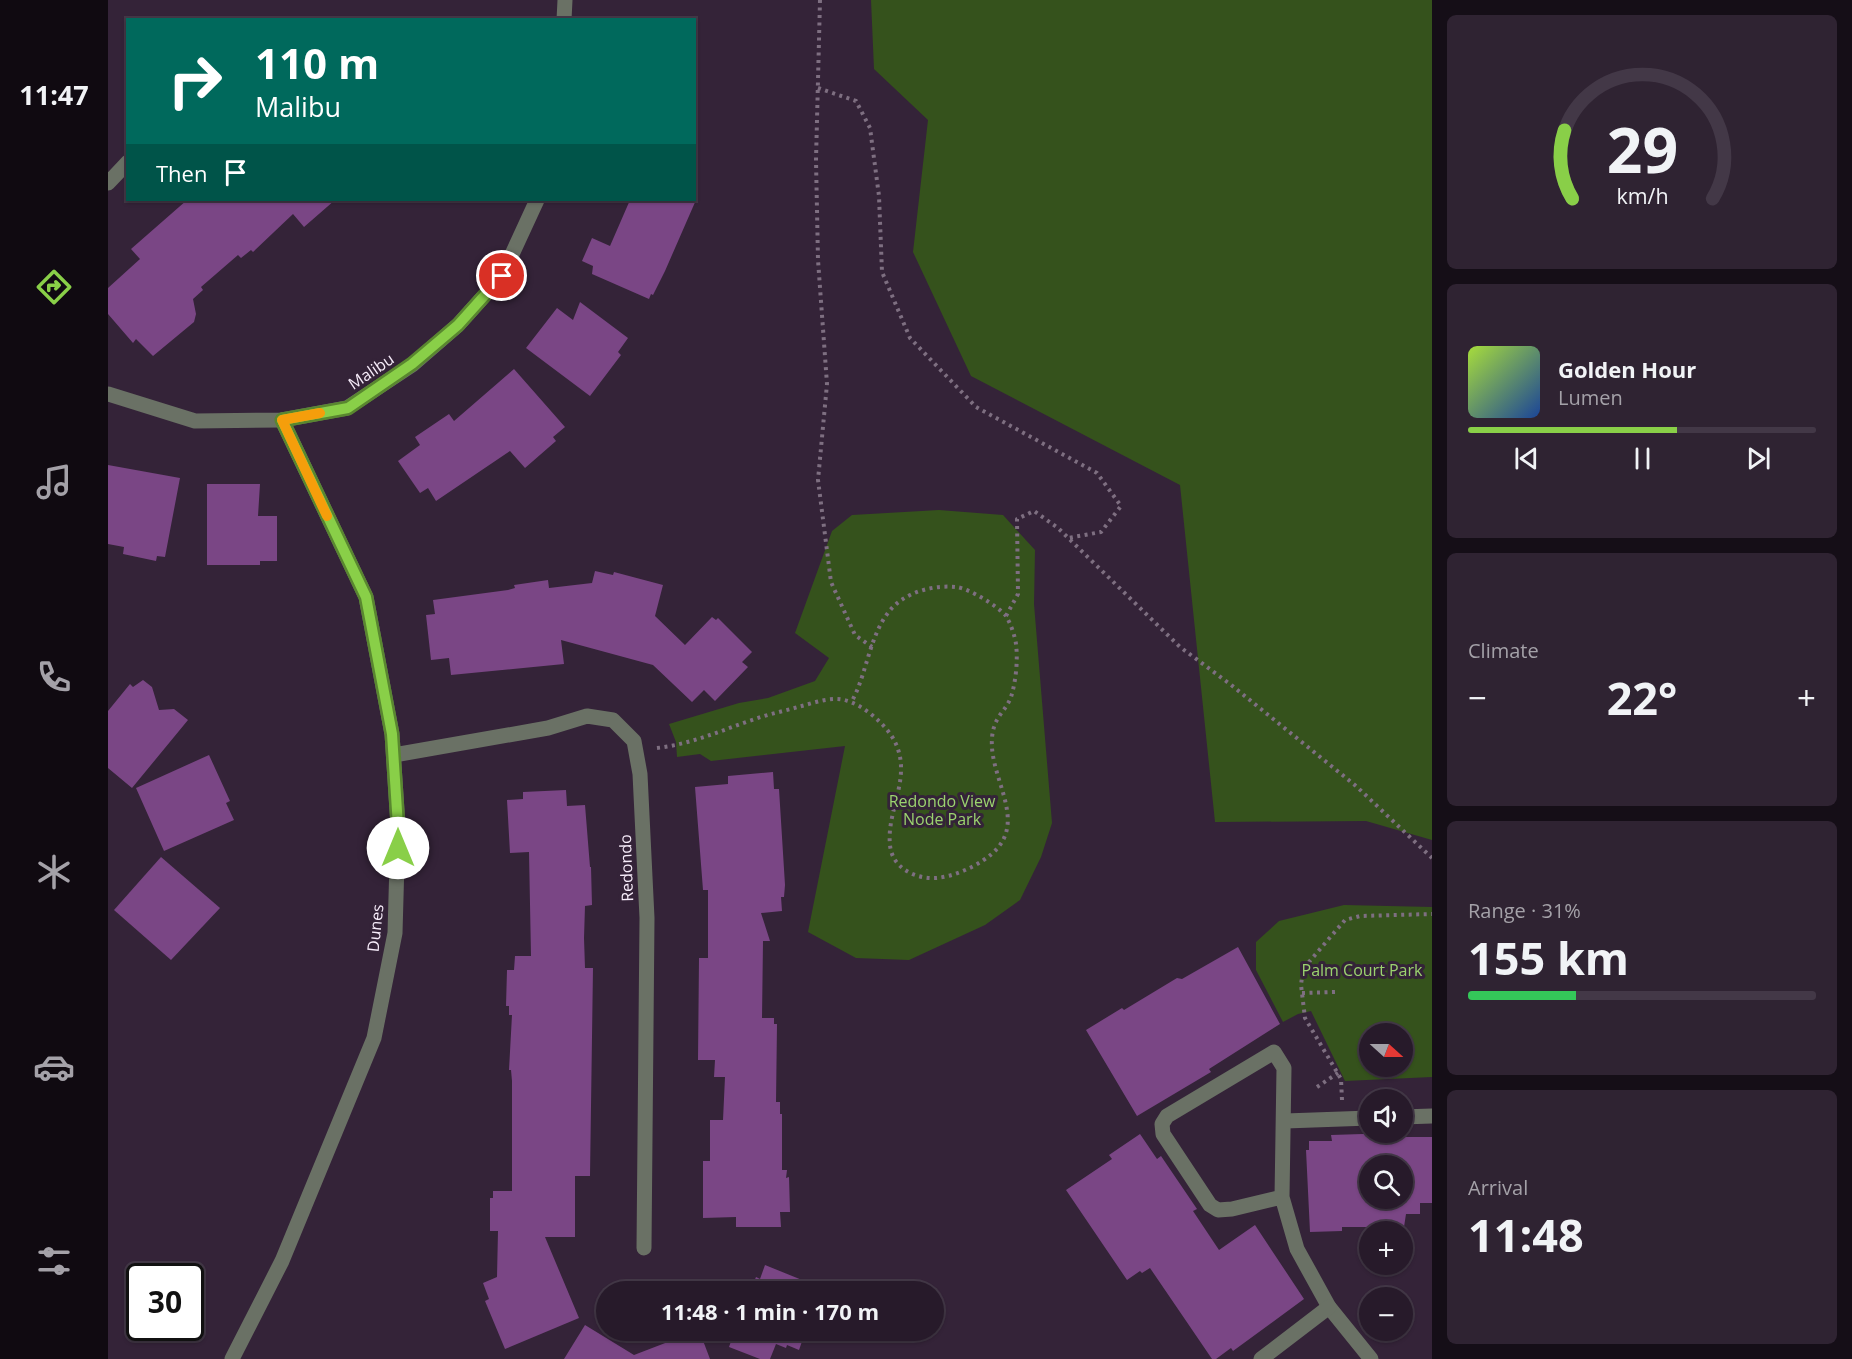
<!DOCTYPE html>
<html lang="en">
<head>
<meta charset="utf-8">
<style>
  :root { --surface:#271a2a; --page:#2f2332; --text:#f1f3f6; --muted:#a4a1a8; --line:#433847; --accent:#89cf48 }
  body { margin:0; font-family:"Open Sans",sans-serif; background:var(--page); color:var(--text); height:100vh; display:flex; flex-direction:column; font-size:22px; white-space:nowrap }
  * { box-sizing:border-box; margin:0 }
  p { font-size:20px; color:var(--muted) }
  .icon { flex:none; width:33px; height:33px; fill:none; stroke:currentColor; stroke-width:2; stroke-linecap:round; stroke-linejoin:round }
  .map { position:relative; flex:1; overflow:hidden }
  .panel { display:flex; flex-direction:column; gap:15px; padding:15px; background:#150e17; width:420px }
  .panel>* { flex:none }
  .banner { position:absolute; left:18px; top:18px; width:570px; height:183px; border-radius:0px; box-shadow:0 2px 4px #0004,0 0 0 2px var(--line); background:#00695c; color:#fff; overflow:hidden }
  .needle { width:39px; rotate:111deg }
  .fabs { position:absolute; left:1251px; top:1023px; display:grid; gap:12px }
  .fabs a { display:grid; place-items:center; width:54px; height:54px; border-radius:50%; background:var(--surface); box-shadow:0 2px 4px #0004,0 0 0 2px var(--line); font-size:30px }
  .speed { position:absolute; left:18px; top:1263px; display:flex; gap:12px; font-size:30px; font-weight:700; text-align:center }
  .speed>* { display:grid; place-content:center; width:78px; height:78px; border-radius:50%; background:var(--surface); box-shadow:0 2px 4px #0004,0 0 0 2px var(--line); line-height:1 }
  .speed .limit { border:3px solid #111; border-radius:9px; background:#fff; color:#111 }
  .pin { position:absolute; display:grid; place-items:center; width:51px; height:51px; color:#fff; margin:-26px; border:3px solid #fff; border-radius:50%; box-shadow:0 2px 6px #0007 }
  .me { position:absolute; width:66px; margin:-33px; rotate:0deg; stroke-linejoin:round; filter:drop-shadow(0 0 4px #0008) }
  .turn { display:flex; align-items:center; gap:21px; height:126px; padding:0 30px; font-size:27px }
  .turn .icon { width:78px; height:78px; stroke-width:2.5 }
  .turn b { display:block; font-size:42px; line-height:51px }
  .then { display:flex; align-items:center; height:57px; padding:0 30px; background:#0003; gap:12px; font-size:22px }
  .big { font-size:45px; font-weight:700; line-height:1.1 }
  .panel .tile { flex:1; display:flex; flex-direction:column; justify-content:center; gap:9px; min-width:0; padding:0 21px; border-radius:9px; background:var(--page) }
  .panel .dial { align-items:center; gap:0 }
  .dial svg { height:156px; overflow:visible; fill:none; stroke:var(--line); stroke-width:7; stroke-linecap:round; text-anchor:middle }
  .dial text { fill:var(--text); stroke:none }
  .song { display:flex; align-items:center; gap:18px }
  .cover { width:72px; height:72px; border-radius:9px; background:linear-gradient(135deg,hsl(80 70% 55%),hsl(220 70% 35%)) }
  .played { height:6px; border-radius:3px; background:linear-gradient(90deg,var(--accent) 60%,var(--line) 60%) }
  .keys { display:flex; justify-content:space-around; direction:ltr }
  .heat { display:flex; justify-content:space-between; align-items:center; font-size:33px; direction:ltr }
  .charge { height:9px; border-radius:4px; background:linear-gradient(90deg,#34c759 31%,var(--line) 0) }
  .trip { position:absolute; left:488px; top:1281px; width:348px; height:60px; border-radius:30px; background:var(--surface); box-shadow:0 2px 4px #0004,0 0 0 2px var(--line); font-weight:700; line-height:60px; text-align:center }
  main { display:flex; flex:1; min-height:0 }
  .tabs { display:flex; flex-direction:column; width:108px; justify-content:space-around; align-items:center; background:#100a11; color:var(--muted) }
  .tabs .icon { width:42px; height:42px }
  .tabs .on { color:var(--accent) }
  .tabs b { font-size:27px; color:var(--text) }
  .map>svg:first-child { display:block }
  .green { fill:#35521c; fill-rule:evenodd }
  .building { fill:#7a4685; fill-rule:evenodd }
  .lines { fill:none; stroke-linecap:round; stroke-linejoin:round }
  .path { stroke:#7e6f81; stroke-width:4; stroke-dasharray:3 4.5; stroke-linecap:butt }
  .minor { stroke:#6a7165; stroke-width:15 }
  .route-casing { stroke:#59872f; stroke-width:15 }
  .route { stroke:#89cf48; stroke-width:10 }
  .slow { stroke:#f59e0b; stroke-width:10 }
  .labels { text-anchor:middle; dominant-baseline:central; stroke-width:6; stroke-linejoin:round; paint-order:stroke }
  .street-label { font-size:16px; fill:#f7ecfa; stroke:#342338 }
  .park-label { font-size:16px; fill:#9bd36f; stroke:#342338 }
</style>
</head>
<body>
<main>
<nav class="tabs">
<b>11:47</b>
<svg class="icon on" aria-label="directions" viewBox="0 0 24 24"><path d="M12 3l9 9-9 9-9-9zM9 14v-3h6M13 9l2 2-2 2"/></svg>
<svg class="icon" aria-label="music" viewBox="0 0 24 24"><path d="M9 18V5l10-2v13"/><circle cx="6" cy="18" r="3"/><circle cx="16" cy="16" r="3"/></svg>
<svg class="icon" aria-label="phone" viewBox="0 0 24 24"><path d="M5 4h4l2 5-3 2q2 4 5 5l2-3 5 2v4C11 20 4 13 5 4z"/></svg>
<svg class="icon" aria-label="climate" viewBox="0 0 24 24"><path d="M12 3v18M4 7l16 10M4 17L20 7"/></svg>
<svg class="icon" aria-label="car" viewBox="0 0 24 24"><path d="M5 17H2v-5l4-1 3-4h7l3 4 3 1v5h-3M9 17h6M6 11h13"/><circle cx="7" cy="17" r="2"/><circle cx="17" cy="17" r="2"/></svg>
<svg class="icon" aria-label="filters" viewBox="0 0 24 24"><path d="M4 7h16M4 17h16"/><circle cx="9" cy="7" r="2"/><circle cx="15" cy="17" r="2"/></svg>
</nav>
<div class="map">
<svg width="1324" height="1359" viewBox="0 0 1324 1359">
  <rect width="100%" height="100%" fill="#342338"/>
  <g class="green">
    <polygon points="763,0 1324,0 1324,840 1258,821 1107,822 1072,485 863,376 805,252 820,120 766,69"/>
    <polygon points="831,510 895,515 927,550 926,604 944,823 933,857 912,900 877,925 801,960 748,958 700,932 737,746 603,761 592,754 569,757 568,742 561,724 631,703 660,698 707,681 721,658 687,633 724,531 744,515"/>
    <path d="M1236 905 1324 907V1077L1237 1081 1203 1011 1190 1014 1175 1022 1148 970V942L1171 921ZM1262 1034H1294V1066H1262Z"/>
  </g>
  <g class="building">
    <polygon points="79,200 227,200 196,227 185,214 145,252 143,250 133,258 130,255 93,287 95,290 85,299 88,314 86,322 45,356 28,339 25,343 0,314 0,288 32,259 23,249"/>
    <polygon points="522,200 588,200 557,271 545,295 543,294 541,299 484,274 485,266 474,261 484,238 502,246"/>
    <polygon points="472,302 520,338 510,352 513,355 482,396 418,348 449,308 465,320"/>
    <polygon points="406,369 457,427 445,437 448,441 417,468 402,451 328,501 320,488 312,493 290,461 312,445 307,437 341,414 346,421"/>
    <polygon points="0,465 72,478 57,557 49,556 48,561 15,554 16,547 0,544"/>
    <polygon points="99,484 152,484 150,516 169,516 169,561 152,561 152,565 99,565"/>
    <polygon points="487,571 505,575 506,572 555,585 547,616 577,645 604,617 608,620 610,618 644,652 634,662 640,667 607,701 596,690 584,702 545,665 453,640 456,664 343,675 341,658 323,660 318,615 327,614 325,600 400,590 407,588 406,585 440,580 441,588 484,583"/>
    <polygon points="35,680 44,687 51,710 66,709 80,720 24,788 0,768 0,711 22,684 25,687"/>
    <polygon points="101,755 122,801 118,803 126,820 56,851 28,788"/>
    <polygon points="665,772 666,789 671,789 677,885 676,897 673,897 674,911 653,913 662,941 655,941 654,1018 666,1018 666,1024 669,1024 668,1102 672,1102 672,1114 674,1114 674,1170 679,1170 678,1178 681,1177 682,1212 672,1212 673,1227 628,1227 628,1217 595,1218 595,1161 602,1161 602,1120 615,1120 617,1077 606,1077 607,1060 590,1060 591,958 600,958 600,890 595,890 587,787 620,784 620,776"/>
    <polygon points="458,790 459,806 477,805 482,867 483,867 484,905 477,906 476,938 477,968 485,968 482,1176 467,1176 467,1237 437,1237 471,1318 397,1349 377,1301 381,1299 375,1283 389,1277 390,1231 382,1231 382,1198 385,1198 385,1191 404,1191 404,1081 403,1070 401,1070 404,1015 401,1015 401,1006 398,1006 399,970 406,970 407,956 423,956 421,852 402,853 399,800 415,799 415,792"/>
    <polygon points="53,857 112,908 63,960 6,910"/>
    <polygon points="1130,947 1172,1024 1101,1069 1103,1072 1029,1116 978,1030 1014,1008 1016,1010 1069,978 1074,979"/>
    <path d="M1286 1133V1137H1324V1203H1312V1214H1298L1296 1227H1234V1231L1202 1232 1198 1150H1201V1141H1224L1223 1135ZM1262 1166H1294V1198H1262Z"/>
    <polygon points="1032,1134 1049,1159 1053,1156 1089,1209 1085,1211 1111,1250 1147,1225 1196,1299 1125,1351 1123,1348 1108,1359 1104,1359 1042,1268 1034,1273 1032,1271 1019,1280 958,1190 1004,1159 1001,1155"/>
    <polygon points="657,1265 699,1282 699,1284 714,1292 642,1292 648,1277 652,1279"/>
    <polygon points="477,1325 526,1355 591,1330 602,1359 456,1359"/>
    <polygon points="627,1330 698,1330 691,1350 679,1345 678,1348 668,1344 662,1359 652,1359 621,1347"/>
  </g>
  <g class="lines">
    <g class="path">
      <polyline points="712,0 708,160 710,260 719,384 710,480 723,582 747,635 764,647"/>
      <polyline points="710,88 748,101 762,128 771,196 774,272 802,338 868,407 989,473 1013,506 993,532 960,538"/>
      <polyline points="898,616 910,594 909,519 926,511 950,528 1072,647 1122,684 1248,786 1324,858"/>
      <path d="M549 748C584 744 614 730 647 719 661 714 676 711 690 707 702 704 715 699 728 699 748 699 772 719 783 735 808 773 778 808 782 845 784 868 807 879 828 878 843 877 862 869 874 861 932 825 872 774 886 727 889 716 899 708 903 697 908 681 910 660 908 644 907 636 902 622 898 616 890 606 860 588 848 587 829 585 807 590 792 601 762 623 761 670 744 701"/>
      <polyline points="1194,993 1228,992"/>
      <polyline points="1209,1087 1230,1073"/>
      <polyline points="1234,1100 1233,1079 1197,1018 1193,985 1195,969 1237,920 1252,916 1324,914"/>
    </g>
    <g class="minor">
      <polyline points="456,20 457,0"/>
      <polyline points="0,183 20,162"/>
      <polyline points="0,394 87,421 174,420 239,408 304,365 350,325 394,276 429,200"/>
      <polyline points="286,755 440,728 479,716 505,720 526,741 532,774 539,918 536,1248"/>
      <polyline points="1294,1117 1324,1116"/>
      <polyline points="1177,1121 1262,1118"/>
      <polyline points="1174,1197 1124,1209 1110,1210 1102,1205 1055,1134 1054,1124 1059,1116 1166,1052 1176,1068 1174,1197 1189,1249 1221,1307 1263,1359"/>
      <polyline points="124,1359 174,1261 266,1038 287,933 290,826 284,734 258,597 174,420"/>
      <polyline points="1153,1359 1221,1307"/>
    </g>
  </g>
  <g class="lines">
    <defs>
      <polyline id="route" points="290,848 290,826 284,734 258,597 174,420 240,408 304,364 350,325 394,276"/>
    </defs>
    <use href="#route" class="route-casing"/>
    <use href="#route" class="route"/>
    <polyline class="slow" points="212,413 174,420 219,516"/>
  </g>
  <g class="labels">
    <g class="street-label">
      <text transform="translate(263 371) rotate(-34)">Malibu</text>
      <text transform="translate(518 868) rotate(-92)">Redondo</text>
      <text transform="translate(267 928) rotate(-84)">Dunes</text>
    </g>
    <g class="park-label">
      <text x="834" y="801">Redondo View<tspan x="834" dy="18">Node Park</tspan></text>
      <text x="1254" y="970">Palm Court Park</text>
    </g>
  </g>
</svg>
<div class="fabs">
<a><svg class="needle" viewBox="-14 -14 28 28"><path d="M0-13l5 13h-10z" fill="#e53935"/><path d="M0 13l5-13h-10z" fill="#a4a1a8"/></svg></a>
<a><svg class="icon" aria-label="sound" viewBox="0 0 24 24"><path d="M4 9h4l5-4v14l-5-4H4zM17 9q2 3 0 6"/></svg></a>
<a><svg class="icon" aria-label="search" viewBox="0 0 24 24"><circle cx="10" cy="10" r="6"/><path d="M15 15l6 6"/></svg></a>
<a>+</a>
<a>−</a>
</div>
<div class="speed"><div class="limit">30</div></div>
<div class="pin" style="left:394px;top:276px;background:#d93025"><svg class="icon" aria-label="arrive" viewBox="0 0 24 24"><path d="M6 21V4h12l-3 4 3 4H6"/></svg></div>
<svg class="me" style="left:290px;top:848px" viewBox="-20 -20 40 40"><circle r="19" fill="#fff"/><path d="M0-13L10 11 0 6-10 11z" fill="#89cf48"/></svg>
<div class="trip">11:48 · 1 min · 170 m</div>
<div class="banner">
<div class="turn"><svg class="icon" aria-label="right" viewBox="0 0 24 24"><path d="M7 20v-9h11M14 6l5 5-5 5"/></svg><div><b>110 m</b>Malibu</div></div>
<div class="then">Then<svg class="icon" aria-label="arrive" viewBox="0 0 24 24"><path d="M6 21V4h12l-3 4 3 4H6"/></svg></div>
</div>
</div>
<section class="panel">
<div class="tile dial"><svg viewBox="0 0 100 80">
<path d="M14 69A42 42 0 1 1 86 69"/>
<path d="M14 69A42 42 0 0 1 10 34" stroke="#89cf48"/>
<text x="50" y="56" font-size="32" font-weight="700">29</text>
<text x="50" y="72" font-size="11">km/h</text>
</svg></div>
<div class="tile">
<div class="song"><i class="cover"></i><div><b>Golden Hour</b><p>Lumen</p></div></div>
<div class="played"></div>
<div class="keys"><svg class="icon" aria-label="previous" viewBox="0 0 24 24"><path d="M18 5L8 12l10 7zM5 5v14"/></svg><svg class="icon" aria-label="pause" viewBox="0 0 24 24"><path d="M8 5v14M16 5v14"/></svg><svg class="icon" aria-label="next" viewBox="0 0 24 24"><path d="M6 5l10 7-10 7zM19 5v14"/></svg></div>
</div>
<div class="tile"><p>Climate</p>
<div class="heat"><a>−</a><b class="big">22°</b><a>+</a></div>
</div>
<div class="tile"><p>Range · 31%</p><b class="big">155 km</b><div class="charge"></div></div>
<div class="tile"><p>Arrival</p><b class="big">11:48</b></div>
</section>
</main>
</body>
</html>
